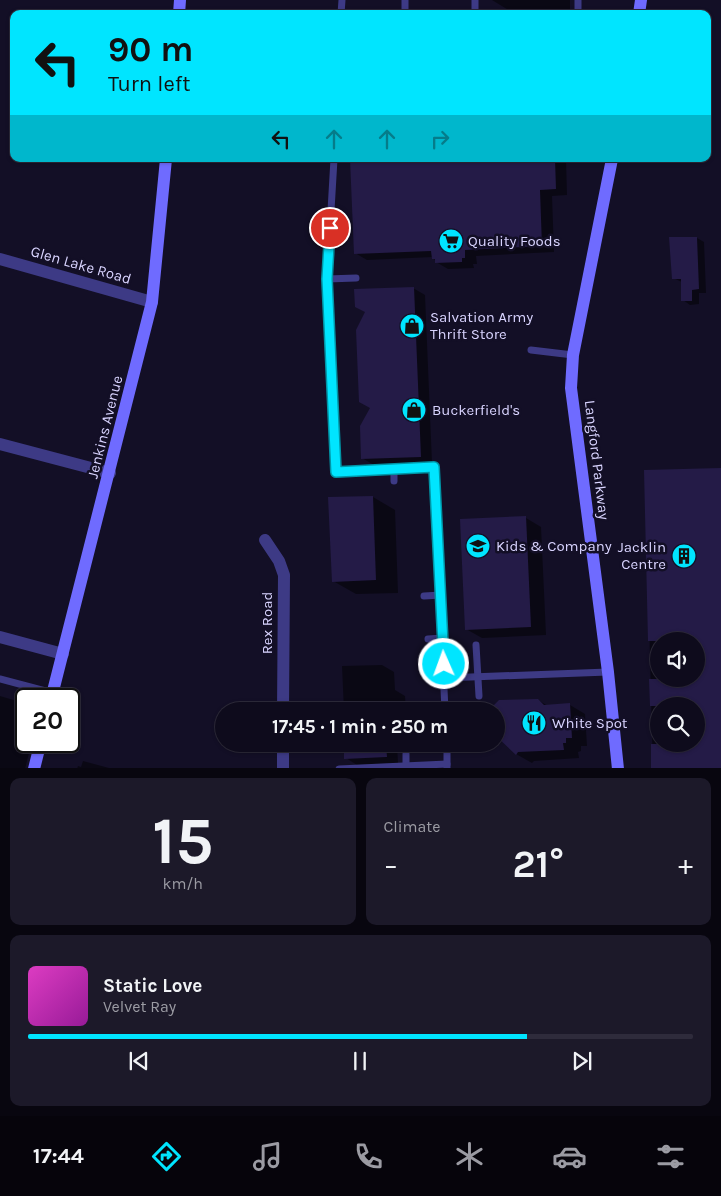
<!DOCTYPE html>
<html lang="en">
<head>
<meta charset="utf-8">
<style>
  :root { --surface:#0e0b1c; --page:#1c1929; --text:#f1f3f6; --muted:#9b9ba3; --line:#2e2b3b; --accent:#00e5ff }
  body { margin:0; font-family:Karla,sans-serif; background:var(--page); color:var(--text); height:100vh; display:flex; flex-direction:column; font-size:19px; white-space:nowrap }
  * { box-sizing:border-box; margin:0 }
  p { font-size:16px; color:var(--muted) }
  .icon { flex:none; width:28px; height:28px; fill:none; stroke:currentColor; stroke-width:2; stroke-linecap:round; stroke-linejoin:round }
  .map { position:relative; height:768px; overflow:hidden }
  .drawer { display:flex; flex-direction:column; gap:10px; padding:10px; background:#08060f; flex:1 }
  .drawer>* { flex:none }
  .top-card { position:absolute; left:10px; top:10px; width:701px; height:152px; border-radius:10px; box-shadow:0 1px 4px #0004,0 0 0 1px var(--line); background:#00e5ff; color:#111; overflow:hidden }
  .tools { position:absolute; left:650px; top:632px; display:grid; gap:10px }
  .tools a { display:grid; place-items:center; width:55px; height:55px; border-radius:50%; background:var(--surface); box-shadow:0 1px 4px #0004,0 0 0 1px var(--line); font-size:25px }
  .speed { position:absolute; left:15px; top:688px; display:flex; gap:10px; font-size:25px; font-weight:700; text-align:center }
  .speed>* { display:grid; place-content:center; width:65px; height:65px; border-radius:50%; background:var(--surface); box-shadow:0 1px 4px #0004,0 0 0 1px var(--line); line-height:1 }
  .speed .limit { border:2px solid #111; border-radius:8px; background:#fff; color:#111 }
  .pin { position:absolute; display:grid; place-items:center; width:42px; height:42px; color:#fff; margin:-21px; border:2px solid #fff; border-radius:50%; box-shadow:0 1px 5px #0007 }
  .me { position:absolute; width:55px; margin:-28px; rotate:358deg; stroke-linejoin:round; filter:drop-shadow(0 0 4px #0008) }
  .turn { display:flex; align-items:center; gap:18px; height:105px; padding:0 15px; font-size:22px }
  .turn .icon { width:65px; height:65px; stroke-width:2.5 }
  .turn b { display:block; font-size:35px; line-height:42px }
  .lanes { display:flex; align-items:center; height:48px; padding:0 15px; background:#0003; justify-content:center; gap:25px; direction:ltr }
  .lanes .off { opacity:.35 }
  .big { font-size:38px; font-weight:700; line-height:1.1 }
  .drawer .tile { flex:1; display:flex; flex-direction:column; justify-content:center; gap:8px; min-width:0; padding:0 18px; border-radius:10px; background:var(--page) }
  .drawer .dial { align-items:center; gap:0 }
  .dial b { font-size:65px; line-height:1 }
  .song { display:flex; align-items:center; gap:15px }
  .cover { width:60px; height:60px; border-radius:8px; background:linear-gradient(135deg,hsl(310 70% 55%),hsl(300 70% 35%)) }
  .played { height:5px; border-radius:2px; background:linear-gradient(90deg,var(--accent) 75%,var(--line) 75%) }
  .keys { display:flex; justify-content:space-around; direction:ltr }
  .heat { display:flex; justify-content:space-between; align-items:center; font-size:28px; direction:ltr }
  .drawer .tiles { flex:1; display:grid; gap:10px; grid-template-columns:1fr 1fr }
  .tile:last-child { grid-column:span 2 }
  .trip { position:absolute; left:215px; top:702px; width:290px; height:50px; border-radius:25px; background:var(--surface); box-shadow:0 1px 4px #0004,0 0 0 1px var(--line); font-weight:700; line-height:50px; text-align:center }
  .dock { display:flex; height:80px; justify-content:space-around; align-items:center; background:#06040b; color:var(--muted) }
  .dock .icon { width:35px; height:35px }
  .dock .selected { color:var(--accent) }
  .dock b { font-size:22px; color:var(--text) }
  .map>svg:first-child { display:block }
  .shadow { fill:#0007; fill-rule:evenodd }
  .building { fill:#241b47 }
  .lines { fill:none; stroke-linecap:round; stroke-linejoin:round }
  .lane { stroke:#3d3a85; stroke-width:7 }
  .street { stroke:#3d3a85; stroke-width:12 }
  .secondary { stroke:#6f6bff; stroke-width:12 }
  .route-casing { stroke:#0095a6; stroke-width:12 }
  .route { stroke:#00e5ff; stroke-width:9 }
  .labels { text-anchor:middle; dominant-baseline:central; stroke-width:5; stroke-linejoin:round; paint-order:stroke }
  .poi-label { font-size:15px; fill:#d9d4ff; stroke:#130f26; text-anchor:start }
  .street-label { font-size:15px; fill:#d9d4ff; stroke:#130f26 }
</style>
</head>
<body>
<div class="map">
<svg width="721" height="769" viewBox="0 0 721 769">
  <rect width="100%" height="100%" fill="#130f26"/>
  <g class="shadow">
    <polygon points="570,0 570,12 515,14 492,0"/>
    <polygon points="351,159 566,159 567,195 552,196 554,252 476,256 477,264 473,264 474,268 448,269 436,262 433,257 367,260 355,253"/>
    <polygon points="697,238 704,242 706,293 699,293 699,304 690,305 683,300 682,282 673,278"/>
    <polygon points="413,288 425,295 432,463 374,465 362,458 371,408"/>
    <path d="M721 469V769H653L645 471ZM659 641H696V679H659ZM659 706H696V744H659Z"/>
    <polygon points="373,497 395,510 398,593 356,594 333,581"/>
    <polygon points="526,518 541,527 546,635 482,638 466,629"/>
    <polygon points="382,665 394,672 395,690 405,696 406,711 344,711 342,666"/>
    <polygon points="0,696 17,701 26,707 26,741 32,741 25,769 0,769"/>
    <polygon points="538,700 548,706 570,705 585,714 587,746 581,746 581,751 578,752 579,758 534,761 532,763 516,754 496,711 495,705"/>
    <polygon points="345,744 397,744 398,763 357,765 346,758"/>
    <polygon points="83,761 109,768 110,769 77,769 78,766 81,767"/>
  </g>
  <g class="building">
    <polygon points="350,159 555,159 556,189 540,190 542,246 465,250 465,258 462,258 462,262 435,263 435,259 432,259 431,251 354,254"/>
    <polygon points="669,237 697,237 699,289 692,290 692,301 681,301 681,279 672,279"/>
    <polygon points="414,287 421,457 361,459 360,426 370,408 359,402 356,330 365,312 355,307 354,289"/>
    <polygon points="721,468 721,769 651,769 651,744 696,744 696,706 650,706 649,679 696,679 696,641 648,641 644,470"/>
    <polygon points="373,496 376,580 332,582 328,497"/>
    <polygon points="526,516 531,627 465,630 460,519"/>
    <polygon points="538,699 544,705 570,703 572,738 566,738 566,743 563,743 564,750 518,752 516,755 496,736 496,711 488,711 499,700"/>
    <polygon points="344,744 386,744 387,757 344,759"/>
  </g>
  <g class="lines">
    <g class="lane">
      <polyline points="405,0 405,14"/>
      <polyline points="475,0 475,14"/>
      <polyline points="578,0 578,14"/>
      <polyline points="341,14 342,0"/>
      <polyline points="334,159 327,279 336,472 434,467 445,711"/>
      <polyline points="327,279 356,278"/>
      <polyline points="531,350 573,355"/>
      <polyline points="394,469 394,481"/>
      <polyline points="424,596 441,595"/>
      <polyline points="428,639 443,638"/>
      <polyline points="476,645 479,696"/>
      <polyline points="444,678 608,672"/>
      <polyline points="0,679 53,693"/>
      <polyline points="447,744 447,769"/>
      <polyline points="406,754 406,766"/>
      <polyline points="339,769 447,764"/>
    </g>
    <g class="street">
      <polyline points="0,259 152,302"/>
      <polyline points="0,444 110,473"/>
      <polyline points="265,540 279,561 284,575 283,711"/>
      <polyline points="0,637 63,654"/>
      <polyline points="283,769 283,744"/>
    </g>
    <g class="secondary">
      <polyline points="179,14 180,0"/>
      <polyline points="639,14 641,0"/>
      <polyline points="612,159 573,355 571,388 608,672 618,769"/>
      <polyline points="51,699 152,302 166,159"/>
      <polyline points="34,769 41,741"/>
    </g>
  </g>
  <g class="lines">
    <defs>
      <polyline id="route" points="330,228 327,279 336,472 434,467 444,664"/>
    </defs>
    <use href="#route" class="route-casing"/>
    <use href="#route" class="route"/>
  </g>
  <defs>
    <symbol id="supermarket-disc" viewBox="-11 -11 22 22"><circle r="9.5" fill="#00e5ff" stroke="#130f26"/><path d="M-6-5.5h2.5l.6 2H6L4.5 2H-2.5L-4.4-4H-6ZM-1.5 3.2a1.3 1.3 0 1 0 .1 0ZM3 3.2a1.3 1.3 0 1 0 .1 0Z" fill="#111"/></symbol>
    <symbol id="shop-disc" viewBox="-11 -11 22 22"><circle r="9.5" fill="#00e5ff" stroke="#130f26"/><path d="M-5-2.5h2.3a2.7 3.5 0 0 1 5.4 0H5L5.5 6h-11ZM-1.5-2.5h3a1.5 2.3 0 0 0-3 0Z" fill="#111"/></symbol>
    <symbol id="school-disc" viewBox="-11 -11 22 22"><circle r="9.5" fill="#00e5ff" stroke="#130f26"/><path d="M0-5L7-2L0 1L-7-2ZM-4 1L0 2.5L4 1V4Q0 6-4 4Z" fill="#111"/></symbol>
    <symbol id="building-disc" viewBox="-11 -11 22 22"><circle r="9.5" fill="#00e5ff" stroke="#130f26"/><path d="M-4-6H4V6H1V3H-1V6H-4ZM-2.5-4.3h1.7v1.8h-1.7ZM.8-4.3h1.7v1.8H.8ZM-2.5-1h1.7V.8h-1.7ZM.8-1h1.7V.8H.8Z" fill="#111"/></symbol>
    <symbol id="restaurant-disc" viewBox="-11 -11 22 22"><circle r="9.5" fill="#00e5ff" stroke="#130f26"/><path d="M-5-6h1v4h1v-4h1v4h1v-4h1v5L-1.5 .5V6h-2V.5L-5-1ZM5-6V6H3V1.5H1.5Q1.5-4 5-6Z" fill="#111"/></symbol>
  </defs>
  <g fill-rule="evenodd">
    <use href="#supermarket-disc" x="437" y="227" width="28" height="28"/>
    <use href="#shop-disc" x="398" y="312" width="28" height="28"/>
    <use href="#shop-disc" x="400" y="396" width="28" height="28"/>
    <use href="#school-disc" x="464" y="532" width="28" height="28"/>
    <use href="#building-disc" x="670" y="542" width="28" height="28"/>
    <use href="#restaurant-disc" x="520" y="709" width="28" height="28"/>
  </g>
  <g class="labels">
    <g class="poi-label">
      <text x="468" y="241">Quality Foods</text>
      <text x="430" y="317">Salvation Army<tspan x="430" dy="17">Thrift Store</tspan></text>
      <text x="432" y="410">Buckerfield's</text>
      <text x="496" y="546">Kids &amp; Company</text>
      <text x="666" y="547" text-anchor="end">Jacklin<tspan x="666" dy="17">Centre</tspan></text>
      <text x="552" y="723">White Spot</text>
    </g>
    <g class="street-label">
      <text transform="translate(81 265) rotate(16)">Glen Lake Road</text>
      <text transform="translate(105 427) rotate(-76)">Jenkins Avenue</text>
      <text transform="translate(597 460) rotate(83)">Langford Parkway</text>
      <text transform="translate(267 623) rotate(-90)">Rex Road</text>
    </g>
  </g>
</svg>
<div class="tools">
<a><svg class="icon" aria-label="sound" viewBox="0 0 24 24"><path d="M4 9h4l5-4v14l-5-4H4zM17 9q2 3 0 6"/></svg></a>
<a><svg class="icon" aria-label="search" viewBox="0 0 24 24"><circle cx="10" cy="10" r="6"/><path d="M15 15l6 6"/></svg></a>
</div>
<div class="speed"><div class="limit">20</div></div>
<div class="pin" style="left:330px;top:228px;background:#d93025"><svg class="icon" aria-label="arrive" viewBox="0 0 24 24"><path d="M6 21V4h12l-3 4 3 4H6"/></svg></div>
<svg class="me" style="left:444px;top:664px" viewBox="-20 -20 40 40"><circle r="17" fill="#00e5ff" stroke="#fff" stroke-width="3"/><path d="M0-11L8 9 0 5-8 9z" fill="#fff"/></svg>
<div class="trip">17:45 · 1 min · 250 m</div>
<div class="top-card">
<div class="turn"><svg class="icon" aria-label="left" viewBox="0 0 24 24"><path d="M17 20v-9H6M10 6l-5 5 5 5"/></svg><div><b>90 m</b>Turn left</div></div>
<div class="lanes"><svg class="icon" aria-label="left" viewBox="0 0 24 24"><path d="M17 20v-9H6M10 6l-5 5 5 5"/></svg><svg class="icon off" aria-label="ahead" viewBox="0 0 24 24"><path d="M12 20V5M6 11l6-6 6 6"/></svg><svg class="icon off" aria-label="ahead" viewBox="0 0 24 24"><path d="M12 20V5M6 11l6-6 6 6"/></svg><svg class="icon off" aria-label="right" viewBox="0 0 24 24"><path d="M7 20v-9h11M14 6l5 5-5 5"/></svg></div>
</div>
</div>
<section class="drawer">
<div class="tiles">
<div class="tile dial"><b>15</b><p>km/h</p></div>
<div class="tile"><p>Climate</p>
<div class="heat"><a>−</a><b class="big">21°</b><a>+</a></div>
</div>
<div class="tile">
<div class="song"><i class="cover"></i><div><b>Static Love</b><p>Velvet Ray</p></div></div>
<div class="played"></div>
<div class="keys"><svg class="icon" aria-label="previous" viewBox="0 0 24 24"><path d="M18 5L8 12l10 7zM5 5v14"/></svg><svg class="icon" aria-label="pause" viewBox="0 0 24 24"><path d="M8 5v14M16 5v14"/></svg><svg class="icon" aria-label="next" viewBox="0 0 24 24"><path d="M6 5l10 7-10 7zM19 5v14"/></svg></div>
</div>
</div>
</section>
<nav class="dock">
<b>17:44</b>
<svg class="icon selected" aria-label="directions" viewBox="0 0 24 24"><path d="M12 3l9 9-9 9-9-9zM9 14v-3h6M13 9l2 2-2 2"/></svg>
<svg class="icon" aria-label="music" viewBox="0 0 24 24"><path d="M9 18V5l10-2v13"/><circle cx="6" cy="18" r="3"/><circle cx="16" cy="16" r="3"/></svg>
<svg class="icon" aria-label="phone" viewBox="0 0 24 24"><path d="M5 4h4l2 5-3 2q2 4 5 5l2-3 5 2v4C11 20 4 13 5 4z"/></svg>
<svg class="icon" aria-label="climate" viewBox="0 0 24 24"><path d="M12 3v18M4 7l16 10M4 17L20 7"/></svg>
<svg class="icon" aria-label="car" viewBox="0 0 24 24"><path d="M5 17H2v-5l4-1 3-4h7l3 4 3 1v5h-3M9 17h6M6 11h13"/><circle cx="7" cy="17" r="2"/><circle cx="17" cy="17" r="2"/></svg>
<svg class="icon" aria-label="filters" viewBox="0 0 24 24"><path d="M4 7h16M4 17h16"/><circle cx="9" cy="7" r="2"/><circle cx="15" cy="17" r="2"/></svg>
</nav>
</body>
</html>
